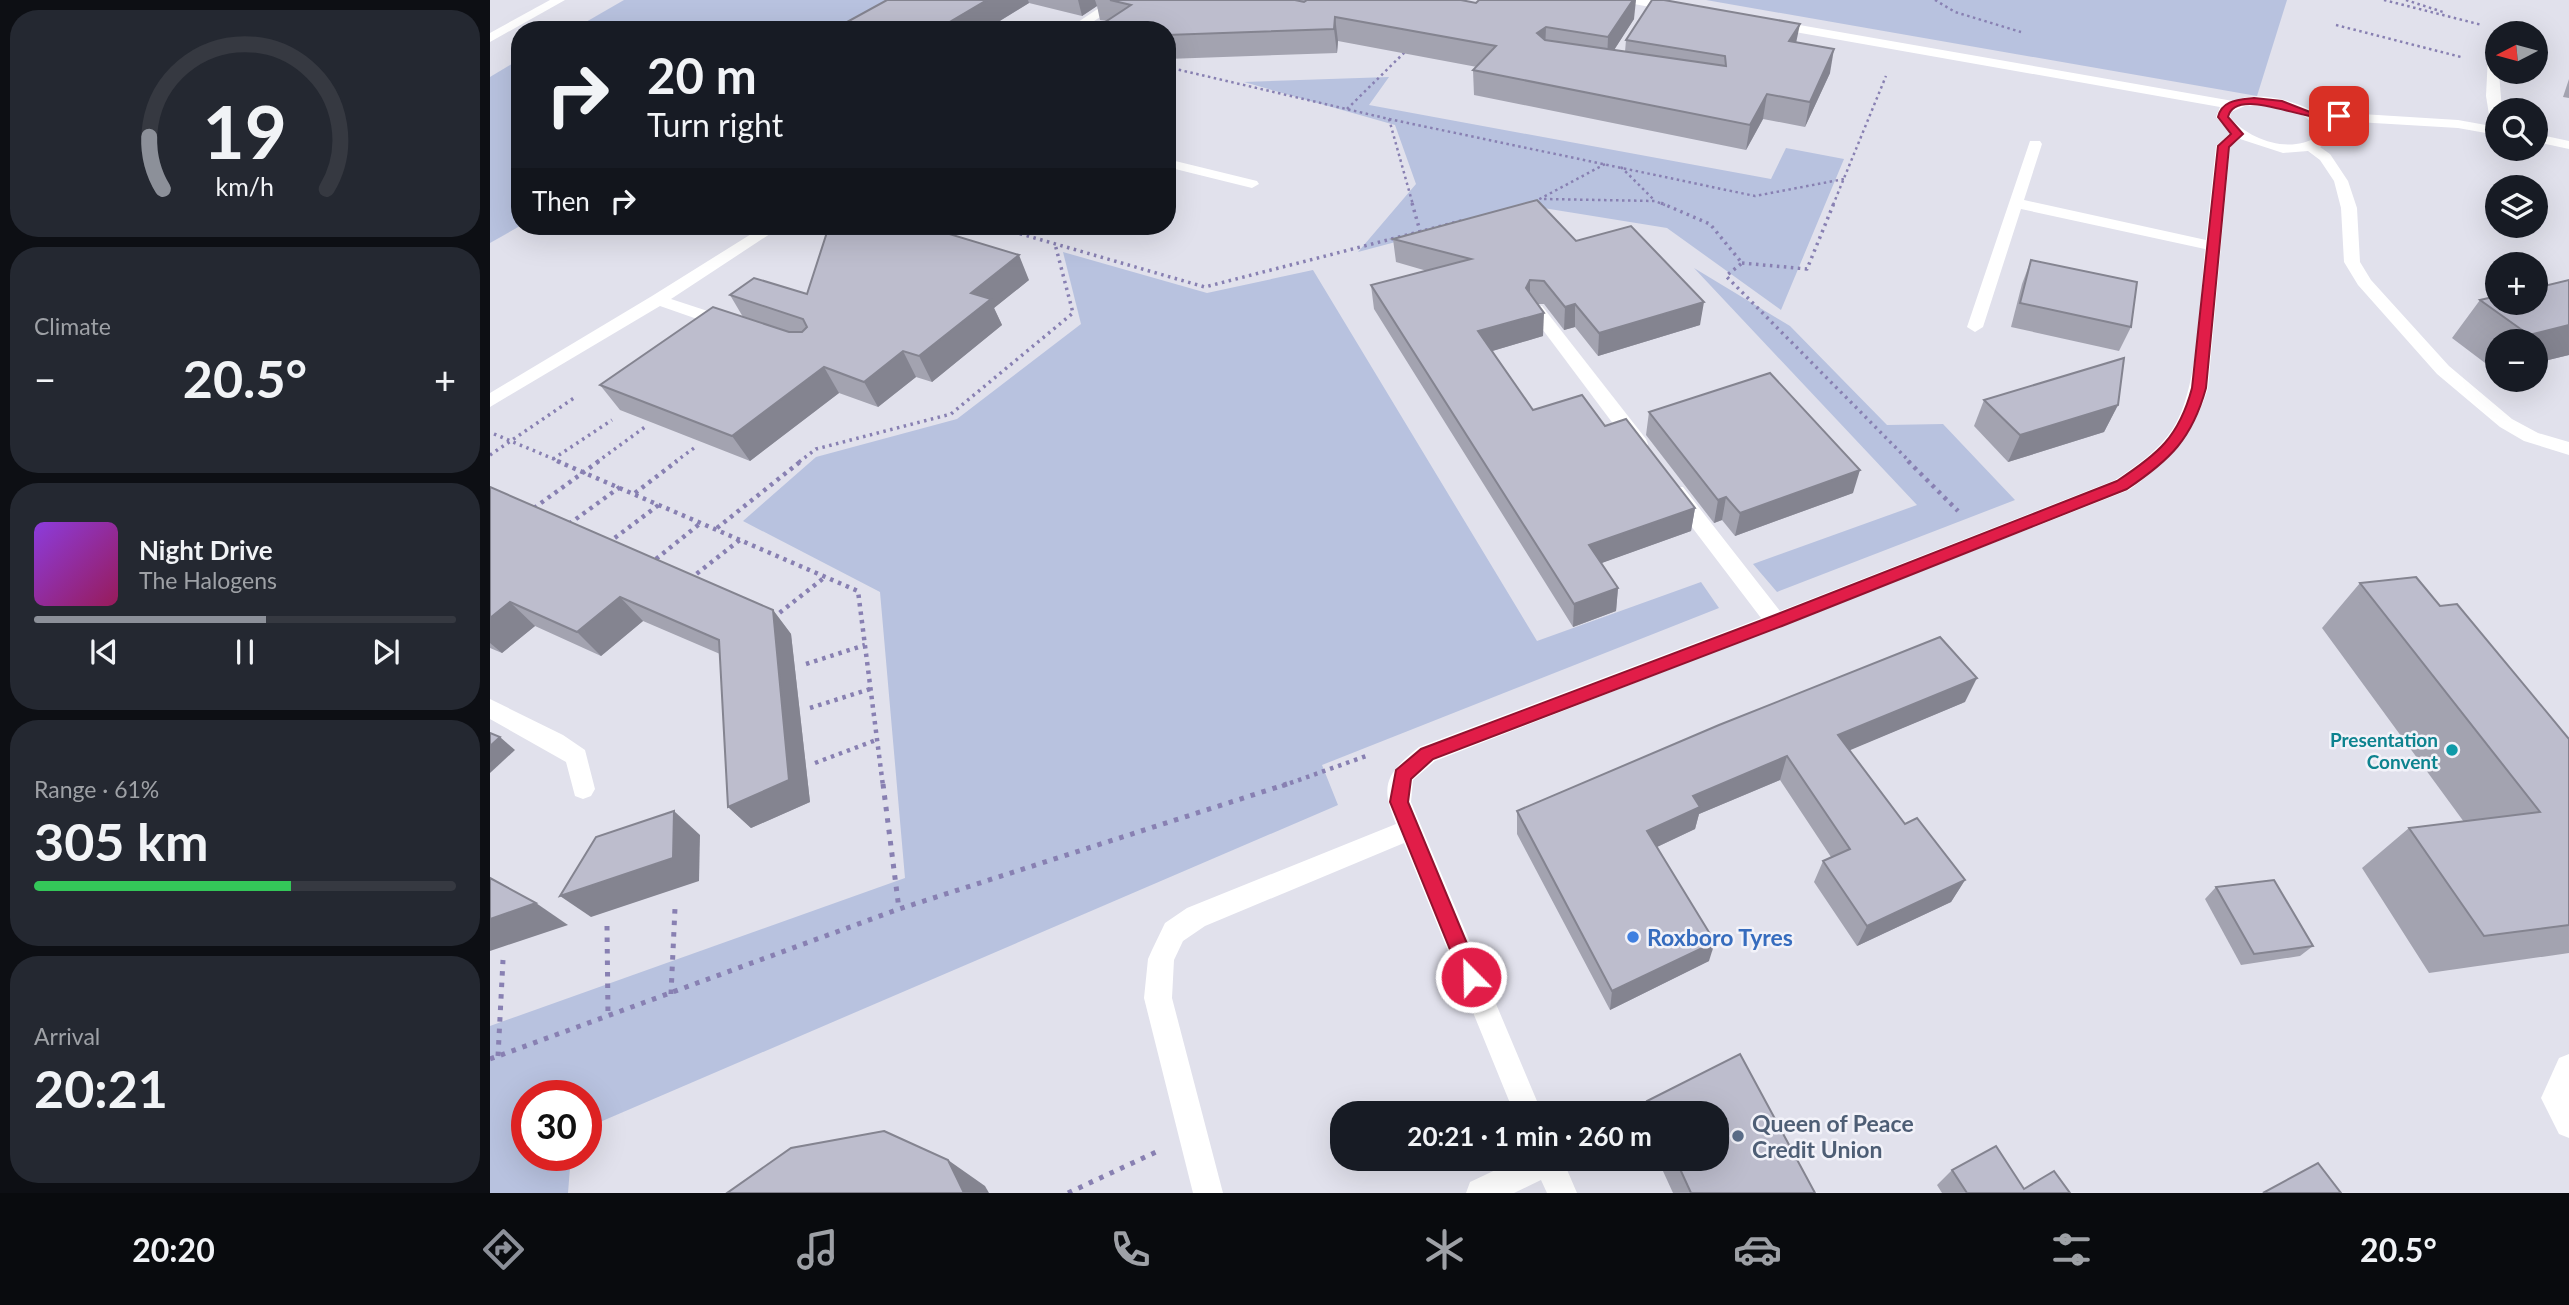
<!DOCTYPE html>
<html lang="en">
<head>
<meta charset="utf-8">
<style>
  :root { --surface:#171b24; --page:#242831; --text:#f1f3f6; --muted:#9ea1a6; --line:#363941; --accent:#8c9099 }
  body { margin:0; font-family:Lato,sans-serif; background:var(--page); color:var(--text); height:100vh; display:flex; flex-direction:column; font-size:26px; white-space:nowrap }
  * { box-sizing:border-box; margin:0 }
  p { font-size:23px; color:var(--muted) }
  .icon { flex:none; width:38px; height:38px; fill:none; stroke:currentColor; stroke-width:2; stroke-linecap:round; stroke-linejoin:round }
  .map { position:relative; flex:1; overflow:hidden }
  .side { display:flex; flex-direction:column; gap:10px; padding:10px; background:#0d0f14; width:490px }
  .side>* { flex:none }
  .hud { position:absolute; left:21px; top:21px; width:665px; height:214px; border-radius:28px; box-shadow:0 7px 28px #0002; background:#171b24; color:var(--text); overflow:hidden }
  .needle { width:46px; rotate:264deg }
  .controls { position:absolute; left:1995px; top:21px; display:grid; gap:14px }
  .controls a { display:grid; place-items:center; width:63px; height:63px; border-radius:50%; background:var(--surface); box-shadow:0 7px 28px #0002; font-size:35px }
  .speed { position:absolute; left:21px; top:1080px; display:flex; gap:14px; font-size:35px; font-weight:700; text-align:center }
  .speed>* { display:grid; place-content:center; width:91px; height:91px; border-radius:50%; background:var(--surface); box-shadow:0 7px 28px #0002; line-height:1 }
  .speed .limit { border:10px solid #d22; background:#fff; color:#111 }
  .pin { position:absolute; display:grid; place-items:center; width:60px; height:60px; color:#fff; margin:-30px; border-radius:14px; box-shadow:0 4px 10px #0006 }
  .me { position:absolute; width:77px; margin:-38px; rotate:337deg; stroke-linejoin:round; filter:drop-shadow(0 0 5px #0008) }
  .turn { display:flex; align-items:center; gap:24px; height:147px; padding:0 21px; font-size:32px }
  .turn .icon { width:91px; height:91px; stroke-width:2.5 }
  .turn b { display:block; font-size:49px; line-height:60px }
  .then { display:flex; align-items:center; height:66px; padding:0 21px; background:#0003; gap:14px; font-size:26px }
  .big { font-size:52px; font-weight:700; line-height:1.1 }
  .side .widget { flex:1; display:flex; flex-direction:column; justify-content:center; gap:10px; min-width:0; padding:0 24px; border-radius:28px; background:var(--page) }
  .side .dial { align-items:center; gap:0 }
  .dial svg { height:182px; overflow:visible; fill:none; stroke:var(--line); stroke-width:7; stroke-linecap:round; text-anchor:middle }
  .dial text { fill:var(--text); stroke:none }
  .song { display:flex; align-items:center; gap:21px }
  .cover { width:84px; height:84px; border-radius:10px; background:linear-gradient(135deg,hsl(270 70% 55%),hsl(330 70% 35%)) }
  .played { height:7px; border-radius:4px; background:linear-gradient(90deg,var(--accent) 55%,var(--line) 55%) }
  .keys { display:flex; justify-content:space-around; direction:ltr }
  .heat { display:flex; justify-content:space-between; align-items:center; font-size:38px; direction:ltr }
  .charge { height:10px; border-radius:5px; background:linear-gradient(90deg,#34c759 61%,var(--line) 0) }
  .trip { position:absolute; left:840px; top:1101px; width:399px; height:70px; border-radius:28px; background:var(--surface); box-shadow:0 7px 28px #0002; font-weight:700; line-height:70px; text-align:center }
  .menu { display:flex; height:112px; justify-content:space-around; align-items:center; background:#090b0e; color:var(--muted) }
  .menu .icon { width:49px; height:49px }
  .menu .selected { color:var(--accent) }
  .menu b { font-size:32px; color:var(--text) }
  main { display:flex; flex:1; min-height:0 }
  .map>svg:first-child { display:block }
  .green { fill:#b8c2df }
  .lines { fill:none; stroke-linecap:round; stroke-linejoin:round }
  .path-far3 { stroke:#8880b2; stroke-width:2.5; stroke-dasharray:2.5 3.5; stroke-linecap:butt }
  .path-far2 { stroke:#8880b2; stroke-width:3.5; stroke-dasharray:2.5 4.5; stroke-linecap:butt }
  .path-far1 { stroke:#8880b2; stroke-width:4.5; stroke-dasharray:3.5 5; stroke-linecap:butt }
  .path { stroke:#8880b2; stroke-width:5; stroke-dasharray:4.5 7; stroke-linecap:butt }
  .minor { fill:#fff; fill-rule:evenodd }
  .wall { fill:#a3a3b0 }
  .shaded-wall { fill:#848490 }
  .building { fill:#bdbdcd; stroke:#848490; stroke-width:2 }
  .route { fill:#e11d48; stroke:#92132f; stroke-width:2 }
  .culture-dot { fill:#0f9aa8; stroke:#f2f2f9; stroke-width:2.5 }
  .shop-dot { fill:#3f7fe0; stroke:#f2f2f9; stroke-width:2.5 }
  .service-dot { fill:#5c6f8a; stroke:#f2f2f9; stroke-width:2.5 }
  .labels { text-anchor:middle; dominant-baseline:central; stroke-width:5; stroke-linejoin:round; paint-order:stroke }
  .culture-label { font-size:19px; font-weight:bold; fill:#0d838f; stroke:#f2f2f9; text-anchor:end }
  .near-shop-label { font-size:23px; font-weight:bold; fill:#366cbe; stroke:#f2f2f9; text-anchor:start }
  .near-service-label { font-size:23px; font-weight:bold; fill:#4e5e75; stroke:#f2f2f9; text-anchor:start }
</style>
</head>
<body>
<main>
<section class="side">
<div class="widget dial"><svg viewBox="0 0 100 80">
<path d="M14 69A42 42 0 1 1 86 69"/>
<path d="M14 69A42 42 0 0 1 8 46" stroke="#8c9099"/>
<text x="50" y="56" font-size="32" font-weight="700">19</text>
<text x="50" y="72" font-size="11">km/h</text>
</svg></div>
<div class="widget"><p>Climate</p>
<div class="heat"><a>−</a><b class="big">20.5°</b><a>+</a></div>
</div>
<div class="widget">
<div class="song"><i class="cover"></i><div><b>Night Drive</b><p>The Halogens</p></div></div>
<div class="played"></div>
<div class="keys"><svg class="icon" aria-label="previous" viewBox="0 0 24 24"><path d="M18 5L8 12l10 7zM5 5v14"/></svg><svg class="icon" aria-label="pause" viewBox="0 0 24 24"><path d="M8 5v14M16 5v14"/></svg><svg class="icon" aria-label="next" viewBox="0 0 24 24"><path d="M6 5l10 7-10 7zM19 5v14"/></svg></div>
</div>
<div class="widget"><p>Range · 61%</p><b class="big">305 km</b><div class="charge"></div></div>
<div class="widget"><p>Arrival</p><b class="big">20:21</b></div>
</section>
<div class="map">
<svg width="2079" height="1193" viewBox="0 0 2079 1193">
  <rect width="100%" height="100%" fill="#e1e1ec"/>
  <g class="green">
    <polygon points="134,0 428,0 376,30 82,30"/>
    <polygon points="1216,0 1797,0 1767,96"/>
    <polygon points="30,59 30,226 0,243 0,77"/>
    <polygon points="899,77 879,105 1281,179 1296,148 1354,159 1291,310 1177,228 1041,206 868,252 926,184 905,125 754,82"/>
    <polygon points="573,252 717,293 823,270 1047,641 1211,582 1229,608 832,765 848,805 96,1128 96,1096 37,1096 37,1155 81,1155 78,1193 0,1193 0,1026 415,878 390,592 253,521 326,457 467,419 591,324"/>
    <polygon points="1204,268 1300,326 1397,425 1453,424 1525,500 1287,592 1263,564 1427,505"/>
  </g>
  <g class="lines">
    <g class="path-far3">
      <polyline points="1445,0 1465,12 1531,32"/>
      <polyline points="1894,0 1992,25"/>
      <polyline points="1916,0 1956,13"/>
      <polyline points="1846,25 1971,57"/>
      <polyline points="677,67 899,119 923,205"/>
      <polyline points="857,109 918,49"/>
      <polyline points="899,119 1265,196 1354,179"/>
      <polyline points="1131,167 1164,200"/>
      <polyline points="1054,199 1165,201 1175,205"/>
      <polyline points="1044,202 1117,163"/>
      <polyline points="1343,205 1396,76"/>
    </g>
    <g class="path-far2">
      <polyline points="922,203 930,231"/>
      <polyline points="1171,203 1220,224 1252,263 1236,276 1420,462"/>
      <polyline points="503,226 715,287 975,220"/>
      <polyline points="1252,263 1317,269 1344,203"/>
      <polyline points="4,434 71,462"/>
      <polyline points="0,455 84,398"/>
      <polyline points="63,459 122,420"/>
      <polyline points="107,462 155,427"/>
      <polyline points="185,462 204,448"/>
      <polyline points="309,462 326,449 461,414 583,313 565,244"/>
    </g>
    <g class="path-far1">
      <polyline points="67,461 368,591 393,786"/>
      <polyline points="1418,461 1468,511"/>
      <polyline points="145,493 187,461"/>
      <polyline points="44,508 109,461"/>
      <polyline points="79,524 130,487"/>
      <polyline points="227,528 311,461"/>
      <polyline points="118,543 170,504"/>
      <polyline points="166,559 212,522"/>
      <polyline points="200,579 251,539"/>
      <polyline points="283,618 335,577"/>
      <polyline points="316,664 375,645"/>
      <polyline points="320,708 380,689"/>
      <polyline points="325,763 386,740"/>
      <polyline points="792,786 879,755"/>
    </g>
    <g class="path">
      <polyline points="393,784 409,909"/>
      <polyline points="117,926 118,1016"/>
      <polyline points="181,994 185,908"/>
      <polyline points="8,1056 13,960"/>
      <polyline points="0,1059 409,909 797,784"/>
      <polyline points="578,1193 666,1152"/>
    </g>
    <g class="minor">
      <polygon points="60,0 75,0 0,42 0,33"/>
      <polygon points="621,0 635,0 591,30 576,30"/>
      <polygon points="1138,0 1163,0 1193,8 1187,12 1144,4"/>
      <path d="M1281 20 1743 101C1766 91 1801 99 1823 111L1968 120 2007 127V135L1968 128 1833 120 1840 134 1837 142 1830 147 1840 154 1858 181 1867 208 1870 262 1881 280 1959 366 2022 419 2048 433 2079 442V455L2034 441 2010 427 1947 374 1868 285 1854 262 1851 208 1844 181 1830 160 1818 151 1793 153 1750 139 1740 147 1718 388C1704 435 1678 462 1639 490L945 761 923 780 921 802 1052 1113H1024L914 843 715 926 693 941 684 960 682 998 733 1193H703L654 998 658 959 662 950 675 923 697 908 906 824C889 784 897 773 929 747L1271 618 1179 497 1176 492 1179 487H1193L1290 611 1625 480C1646 466 1668 451 1682 430 1709 391 1710 297 1715 249L1531 209 1493 327 1485 332 1477 327 1540 141H1550L1552 144 1534 200 1716 240 1726 146 1740 133 1726 117 1730 107 1277 27V21ZM1755 106C1776 105 1827 107 1826 137 1800 154 1759 140 1740 117L1741 112Z"/>
      <polygon points="2028,21 2034,25 2027,33 2015,33 2024,22"/>
      <polygon points="2007,48 2012,110 2007,110 2007,125 2000,121 1996,96 1998,56"/>
      <polygon points="2046,134 2079,141 2079,149 2046,142"/>
      <polygon points="677,159 767,181 769,184 762,188 677,167"/>
      <polygon points="274,226 292,226 181,299 242,319 244,323 242,327 230,327 170,306 0,407 0,393 162,296"/>
      <polygon points="1046,305 1052,306 1156,439 1158,444 1156,449 1142,449 1038,310"/>
      <polygon points="0,699 73,735 95,750 105,789 101,796 93,799 85,796 76,762 0,719"/>
      <polygon points="2079,1054 2079,1138 2069,1134 2051,1098 2069,1058"/>
      <polygon points="1031,1158 1072,1158 1087,1193 1057,1193 1051,1180 1024,1193 976,1193 980,1182"/>
    </g>
  </g>
  <g class="wall">
    <polygon points="397,0 971,0 986,3 1144,19 1124,50 1135,52 1136,40 1306,43 1340,73 1315,127 1273,119 1256,150 984,95 983,70 987,67 848,41 847,53 677,59 677,30 610,20 607,6 592,16 539,3 495,30 360,30 357,22"/>
    <polygon points="2079,79 2079,98 2073,97"/>
    <polygon points="903,239 1086,241 1210,325 1108,356 1085,327 1074,330 1054,304 1047,304 1053,336 1002,351 1043,410 1115,426 1205,508 1201,531 1111,563 1128,588 1126,611 1083,627 884,309 881,285 937,271 906,262"/>
    <polygon points="1541,260 1641,327 1629,351 1521,327 1532,284"/>
    <polygon points="539,280 504,308 512,325 442,382 426,377 388,407 349,393 260,461 130,410 110,385 253,317 240,295 317,294"/>
    <polygon points="1990,300 2079,355 2046,363 2046,341 2007,341 2007,372 1962,338"/>
    <polygon points="1494,400 1628,405 1614,432 1518,462 1484,426"/>
    <polygon points="1159,412 1363,493 1245,536 1232,520 1224,523 1156,435"/>
    <polygon points="0,487 283,610 301,634 320,802 261,828 238,807 230,654 153,621 111,656 45,626 12,653 0,648"/>
    <polygon points="1870,583 1950,606 2079,739 2079,953 1939,973 1872,868 1919,828 1974,822 1832,628"/>
    <polygon points="1475,702 1359,750 1415,824 1475,880 1461,902 1367,946 1324,882 1333,861 1341,857 1290,780 1209,814 1205,829 1167,847 1219,961 1120,1010 1027,834 1027,811"/>
    <polygon points="1726,887 1823,946 1810,956 1751,965 1715,899"/>
    <polygon points="1250,1054 1325,1193 1183,1193 1167,1158 1227,1158 1227,1113 1154,1113 1157,1101"/>
    <polygon points="1462,1170 1534,1189 1580,1193 1452,1193 1447,1185"/>
  </g>
  <g class="shaded-wall">
    <polygon points="497,0 538,0 539,3 495,30 446,30"/>
    <polygon points="588,0 605,0 607,6 592,16"/>
    <polygon points="1143,0 1146,0 1144,19 1117,61 1118,37"/>
    <polygon points="845,17 848,41 847,53 844,29"/>
    <polygon points="1310,24 1305,48 1299,41"/>
    <polygon points="1056,27 1055,51 1047,33"/>
    <polygon points="1344,49 1340,73 1315,127 1320,102"/>
    <polygon points="1277,94 1273,119 1256,150 1260,125"/>
    <polygon points="529,255 539,280 504,308 512,325 442,382 429,356 481,293"/>
    <polygon points="1040,280 1040,303 1036,288"/>
    <polygon points="1214,302 1210,325 1108,356 1109,333"/>
    <polygon points="1085,304 1085,327 1074,330 1075,307"/>
    <polygon points="1054,313 1053,336 989,355 988,331"/>
    <polygon points="2079,325 2079,355 2046,363 2046,341 2034,341 2039,335"/>
    <polygon points="413,351 426,377 388,407 374,382"/>
    <polygon points="334,367 349,393 260,461 242,436"/>
    <polygon points="1628,405 1614,432 1518,462 1530,435"/>
    <polygon points="1370,470 1363,493 1245,536 1250,513"/>
    <polygon points="1236,497 1232,520 1224,523 1228,500"/>
    <polygon points="1205,508 1201,531 1098,568 1099,545"/>
    <polygon points="1128,588 1126,611 1083,627 1084,604"/>
    <polygon points="130,597 153,621 111,656 87,632"/>
    <polygon points="20,602 45,626 12,653 0,643 0,618"/>
    <polygon points="283,610 301,634 320,802 261,828 238,807"/>
    <polygon points="1487,678 1475,702 1339,759 1348,735"/>
    <polygon points="10,737 25,750 0,773 0,746"/>
    <polygon points="1297,756 1290,780 1209,814 1205,829 1154,853 1157,831 1203,796"/>
    <polygon points="184,811 210,835 209,881 101,917 70,896"/>
    <polygon points="1475,880 1461,902 1367,946 1377,926"/>
    <polygon points="46,903 78,925 0,951 0,919"/>
    <polygon points="1225,942 1219,961 1120,1010 1122,991"/>
    <polygon points="458,1160 495,1186 499,1193 474,1193"/>
  </g>
  <g class="building">
    <polygon points="397,0 497,0 446,30 386,30 357,22"/>
    <polygon points="620,0 805,0 814,2 817,0 971,0 986,3 989,0 1143,0 1118,37 1056,27 1047,33 1055,40 1236,66 1235,56 1136,40 1162,0 1174,0 1310,24 1299,41 1344,49 1320,102 1277,94 1260,125 983,70 1006,46 845,17 844,29 677,35 677,30 603,30 641,5"/>
    <polygon points="1047,200 1086,241 1141,226 1214,302 1109,333 1085,304 1075,307 1054,281 1040,280 1036,288 1054,313 988,331 1043,410 1092,395 1115,426 1136,419 1205,508 1099,545 1128,588 1084,604 881,285 981,259 903,239"/>
    <polygon points="339,226 433,226 529,255 481,293 501,299 429,356 413,351 374,382 334,367 242,436 110,385 223,307 299,332 312,332 317,327 313,319 240,295 264,278 317,294"/>
    <polygon points="1541,260 1647,282 1641,327 1530,303"/>
    <polygon points="2079,280 2079,325 2039,335 1990,300 2007,296 2007,303 2046,303 2046,288"/>
    <polygon points="1634,358 1628,405 1530,435 1494,400"/>
    <polygon points="1280,373 1370,470 1250,513 1236,497 1228,500 1159,412"/>
    <polygon points="0,487 283,610 299,780 238,807 229,640 130,597 87,632 20,602 0,618"/>
    <polygon points="1926,577 1950,606 1967,604 2079,739 2079,925 1994,936 1919,828 2050,812 1870,583"/>
    <polygon points="1450,637 1487,678 1348,735 1415,824 1427,818 1475,880 1377,926 1333,861 1360,849 1297,756 1203,796 1210,807 1157,831 1225,942 1122,991 1027,811 1229,725"/>
    <polygon points="0,733 10,737 0,746"/>
    <polygon points="184,811 183,858 70,896 106,837"/>
    <polygon points="0,878 46,903 0,919"/>
    <polygon points="1784,880 1823,946 1764,954 1726,887"/>
    <polygon points="1250,1054 1325,1193 1201,1193 1185,1158 1227,1158 1227,1113 1162,1113 1157,1101"/>
    <polygon points="394,1131 458,1160 474,1193 237,1193 301,1148"/>
    <polygon points="1506,1146 1534,1189 1564,1171 1580,1193 1477,1193 1462,1170"/>
    <polygon points="1828,1163 1851,1193 1773,1193"/>
  </g>
  <path class="route" d="M1764 98 1792 101 1820 112 1849 113 1854 116C1830 131 1747 82 1738 117L1753 134 1739 147 1716 388C1702 439 1680 460 1637 489L1292 626 943 759 921 779 918 802 991 977 988 984 981 987 974 984 900 802 906 770 931 749 1280 617 1627 481C1668 454 1689 437 1702 388L1728 146 1741 134 1728 117C1732 100 1748 100 1764 98Z"/>
  <circle class="culture-dot" cx="1962" cy="750" r="7"/>
  <circle class="shop-dot" cx="1143" cy="937" r="7"/>
  <circle class="service-dot" cx="1248" cy="1136" r="7"/>
  <g class="labels">
    <g class="culture-label">
      <text x="1948" y="739">Presentation<tspan x="1948" dy="22">Convent</tspan></text>
    </g>
    <g class="near-shop-label">
      <text x="1157" y="937">Roxboro Tyres</text>
    </g>
    <g class="near-service-label">
      <text x="1262" y="1123">Queen of Peace<tspan x="1262" dy="26">Credit Union</tspan></text>
    </g>
  </g>
</svg>
<div class="controls">
<a><svg class="needle" viewBox="-14 -14 28 28"><path d="M0-13l5 13h-10z" fill="#e53935"/><path d="M0 13l5-13h-10z" fill="#9ea1a6"/></svg></a>
<a><svg class="icon" aria-label="search" viewBox="0 0 24 24"><circle cx="10" cy="10" r="6"/><path d="M15 15l6 6"/></svg></a>
<a><svg class="icon" aria-label="layers" viewBox="0 0 24 24"><path d="M12 4l9 5-9 5-9-5zM3 14l9 5 9-5"/></svg></a>
<a>+</a>
<a>−</a>
</div>
<div class="speed"><div class="limit">30</div></div>
<div class="pin" style="left:1849px;top:116px;background:#d93025"><svg class="icon" aria-label="arrive" viewBox="0 0 24 24"><path d="M6 21V4h12l-3 4 3 4H6"/></svg></div>
<svg class="me" style="left:981px;top:977px" viewBox="-20 -20 40 40"><circle r="17" fill="#e11d48" stroke="#fff" stroke-width="3"/><path d="M0-11L8 9 0 5-8 9z" fill="#fff"/></svg>
<div class="trip">20:21 · 1 min · 260 m</div>
<div class="hud">
<div class="turn"><svg class="icon" aria-label="right" viewBox="0 0 24 24"><path d="M7 20v-9h11M14 6l5 5-5 5"/></svg><div><b>20 m</b>Turn right</div></div>
<div class="then">Then<svg class="icon" aria-label="right" viewBox="0 0 24 24"><path d="M7 20v-9h11M14 6l5 5-5 5"/></svg></div>
</div>
</div>
</main>
<nav class="menu">
<b>20:20</b>
<svg class="icon selected" aria-label="directions" viewBox="0 0 24 24"><path d="M12 3l9 9-9 9-9-9zM9 14v-3h6M13 9l2 2-2 2"/></svg>
<svg class="icon" aria-label="music" viewBox="0 0 24 24"><path d="M9 18V5l10-2v13"/><circle cx="6" cy="18" r="3"/><circle cx="16" cy="16" r="3"/></svg>
<svg class="icon" aria-label="phone" viewBox="0 0 24 24"><path d="M5 4h4l2 5-3 2q2 4 5 5l2-3 5 2v4C11 20 4 13 5 4z"/></svg>
<svg class="icon" aria-label="climate" viewBox="0 0 24 24"><path d="M12 3v18M4 7l16 10M4 17L20 7"/></svg>
<svg class="icon" aria-label="car" viewBox="0 0 24 24"><path d="M5 17H2v-5l4-1 3-4h7l3 4 3 1v5h-3M9 17h6M6 11h13"/><circle cx="7" cy="17" r="2"/><circle cx="17" cy="17" r="2"/></svg>
<svg class="icon" aria-label="filters" viewBox="0 0 24 24"><path d="M4 7h16M4 17h16"/><circle cx="9" cy="7" r="2"/><circle cx="15" cy="17" r="2"/></svg>
<b>20.5°</b>
</nav>
</body>
</html>
